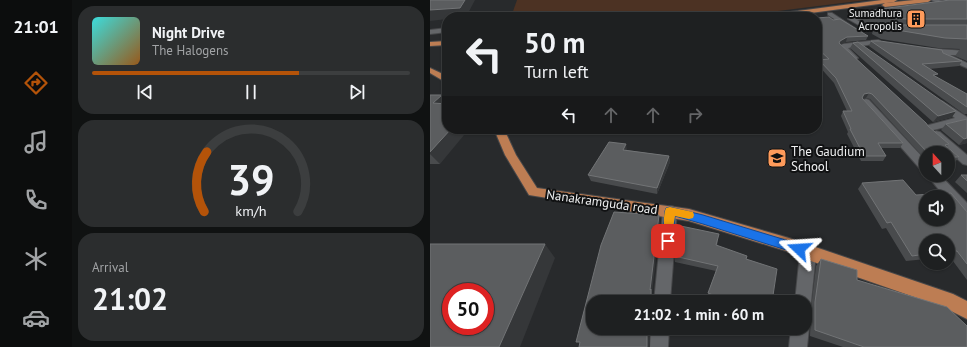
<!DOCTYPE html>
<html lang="en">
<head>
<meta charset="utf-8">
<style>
  :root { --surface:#1e2021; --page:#2b2d2e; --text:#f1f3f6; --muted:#a1a3a5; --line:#3c3e3f; --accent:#b45309 }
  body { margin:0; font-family:"PT Sans",sans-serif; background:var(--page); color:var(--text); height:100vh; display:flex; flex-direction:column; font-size:15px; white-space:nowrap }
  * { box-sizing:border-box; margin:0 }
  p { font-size:13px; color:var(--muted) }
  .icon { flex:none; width:22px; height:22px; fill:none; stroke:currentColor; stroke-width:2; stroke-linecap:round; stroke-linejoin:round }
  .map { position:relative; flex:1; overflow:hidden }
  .side { display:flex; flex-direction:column; gap:6px; padding:6px; background:#101212; width:358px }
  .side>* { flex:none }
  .hud { position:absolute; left:12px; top:12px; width:380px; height:122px; border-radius:16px; box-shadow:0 1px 3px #0004,0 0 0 1px var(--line); background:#1e2021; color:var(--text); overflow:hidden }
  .needle { width:26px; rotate:339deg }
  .buttons { position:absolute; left:489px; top:146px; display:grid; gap:8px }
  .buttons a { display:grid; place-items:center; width:36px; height:36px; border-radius:50%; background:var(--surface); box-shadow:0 1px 3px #0004,0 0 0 1px var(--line); font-size:20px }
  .speed { position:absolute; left:12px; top:283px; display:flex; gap:8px; font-size:20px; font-weight:700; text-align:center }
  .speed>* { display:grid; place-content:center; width:52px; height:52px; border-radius:50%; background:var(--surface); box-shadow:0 1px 3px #0004,0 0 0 1px var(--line); line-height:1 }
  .speed .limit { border:6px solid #d22; background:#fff; color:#111 }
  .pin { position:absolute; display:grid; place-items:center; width:34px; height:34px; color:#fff; margin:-17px; border-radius:8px; box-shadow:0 2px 6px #0006 }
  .me { position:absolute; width:44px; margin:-22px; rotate:290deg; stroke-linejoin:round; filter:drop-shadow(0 0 3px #0008) }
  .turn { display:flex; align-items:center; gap:14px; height:84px; padding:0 16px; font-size:18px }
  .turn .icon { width:52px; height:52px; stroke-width:2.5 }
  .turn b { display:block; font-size:28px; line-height:34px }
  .lanes { display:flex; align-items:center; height:38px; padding:0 16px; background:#0003; justify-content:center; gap:20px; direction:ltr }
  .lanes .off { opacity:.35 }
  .big { font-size:30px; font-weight:600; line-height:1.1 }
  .side .widget { flex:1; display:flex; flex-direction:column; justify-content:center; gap:6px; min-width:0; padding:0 14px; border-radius:16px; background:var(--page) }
  .side .dial { align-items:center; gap:0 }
  .dial svg { height:104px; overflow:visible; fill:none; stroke:var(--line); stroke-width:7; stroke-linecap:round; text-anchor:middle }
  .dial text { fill:var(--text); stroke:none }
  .song { display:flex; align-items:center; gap:12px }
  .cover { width:48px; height:48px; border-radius:6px; background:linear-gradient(135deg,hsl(180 70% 55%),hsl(30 70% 35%)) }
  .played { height:4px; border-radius:2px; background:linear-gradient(90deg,var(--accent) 65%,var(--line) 65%) }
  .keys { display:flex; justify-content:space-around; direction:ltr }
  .trip { position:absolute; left:156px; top:295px; width:226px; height:40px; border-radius:16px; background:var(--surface); box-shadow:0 1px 3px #0004,0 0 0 1px var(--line); font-weight:600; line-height:40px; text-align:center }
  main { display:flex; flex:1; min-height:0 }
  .menu { display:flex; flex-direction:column; width:72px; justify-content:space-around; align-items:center; background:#0c0d0d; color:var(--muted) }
  .menu .icon { width:28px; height:28px }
  .menu .current { color:var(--accent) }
  .menu b { font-size:18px; color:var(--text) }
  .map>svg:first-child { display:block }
  .green { fill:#4c3223 }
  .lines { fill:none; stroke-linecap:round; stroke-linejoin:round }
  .minor-casing { stroke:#464749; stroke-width:2 }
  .major-casing { stroke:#464749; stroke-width:2 }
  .minor { fill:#646669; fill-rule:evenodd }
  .major { fill:#bd7d53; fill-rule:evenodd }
  .wall { fill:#494b4d }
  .shaded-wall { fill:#353739 }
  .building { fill:#5b5d5f; stroke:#727476; fill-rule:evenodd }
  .route { fill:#1a73e8; stroke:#114b97 }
  .slow { fill:#f59e0b }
  .labels { text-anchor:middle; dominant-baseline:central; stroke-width:4; stroke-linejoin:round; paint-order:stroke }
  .far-poi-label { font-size:11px; fill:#eff0f1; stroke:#111213; text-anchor:end }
  .poi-label { font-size:13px; fill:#eff0f1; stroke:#111213; text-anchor:start }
  .street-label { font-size:13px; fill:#eff0f1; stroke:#111213 }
</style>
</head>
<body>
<main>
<nav class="menu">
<b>21:01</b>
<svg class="icon current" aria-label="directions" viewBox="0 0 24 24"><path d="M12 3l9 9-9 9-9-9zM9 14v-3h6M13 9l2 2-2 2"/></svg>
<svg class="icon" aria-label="music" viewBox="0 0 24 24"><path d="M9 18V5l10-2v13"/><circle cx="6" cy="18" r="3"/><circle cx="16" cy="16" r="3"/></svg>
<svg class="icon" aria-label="phone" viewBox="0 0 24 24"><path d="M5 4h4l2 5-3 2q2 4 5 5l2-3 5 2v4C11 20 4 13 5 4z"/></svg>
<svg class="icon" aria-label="climate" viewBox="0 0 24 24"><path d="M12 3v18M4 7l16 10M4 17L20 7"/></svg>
<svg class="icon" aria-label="car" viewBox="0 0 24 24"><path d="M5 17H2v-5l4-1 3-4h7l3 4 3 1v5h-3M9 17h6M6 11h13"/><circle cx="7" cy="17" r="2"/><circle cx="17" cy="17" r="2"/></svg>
</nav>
<section class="side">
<div class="widget">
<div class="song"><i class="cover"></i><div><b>Night Drive</b><p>The Halogens</p></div></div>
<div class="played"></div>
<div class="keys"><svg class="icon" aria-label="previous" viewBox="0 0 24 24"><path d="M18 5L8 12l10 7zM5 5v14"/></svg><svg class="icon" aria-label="pause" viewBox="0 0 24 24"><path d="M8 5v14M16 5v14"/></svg><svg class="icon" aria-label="next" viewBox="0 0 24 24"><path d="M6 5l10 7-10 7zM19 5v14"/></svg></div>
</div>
<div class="widget dial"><svg viewBox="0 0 100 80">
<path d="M14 69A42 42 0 1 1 86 69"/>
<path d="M14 69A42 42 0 0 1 16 23" stroke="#b45309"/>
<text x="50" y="56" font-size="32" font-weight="700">39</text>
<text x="50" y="72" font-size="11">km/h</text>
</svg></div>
<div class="widget"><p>Arrival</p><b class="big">21:02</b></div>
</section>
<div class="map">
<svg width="537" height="347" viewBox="0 0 537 347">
  <rect width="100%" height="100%" fill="#282a2c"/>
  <polygon class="green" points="87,0 436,0 299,17 81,17"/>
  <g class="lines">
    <defs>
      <g id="minor">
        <polygon points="501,0 509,0 521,5 516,6"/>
        <polygon points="398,13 402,13 425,28 420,29 398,15"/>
        <polygon points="448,13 450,14 450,16 427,20 442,28 460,30 460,32 439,31 418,19 421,17"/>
        <polygon points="17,28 17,32 0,34 0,30"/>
        <polygon points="448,40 450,41 450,43 418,48 428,58 424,60 421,60 409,46 413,44"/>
        <polygon points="493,48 537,51 537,55 520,55 537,63 537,68 514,58 514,54 493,52"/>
        <polygon points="436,99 439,100 496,161 496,172 492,171 433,104 431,102 433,100"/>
        <polygon points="512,101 537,117 537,122 499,131 495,130 494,128 495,126 525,118 509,106 507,104"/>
        <polygon points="506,131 510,132 537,155 537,165 533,164 502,136 501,134"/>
        <polygon points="497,175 510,175 537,203 537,218 532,216 518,200 518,197 515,197"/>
        <polygon points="240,206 245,207 247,211 240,302 224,302 233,211 235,207"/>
        <polygon points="378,246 383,248 386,253 381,302 379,308 375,310 375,302 365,302 370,253 373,248"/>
        <polygon points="375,321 379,328 377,347 359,347 361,328 375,328"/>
        <polygon points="221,328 239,328 238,347 220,347"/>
      </g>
      <g id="major">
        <polygon points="452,0 467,0 464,2 350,17 334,17 337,15"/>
        <polygon points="484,0 501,0 498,2 455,7 452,5 455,3"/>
        <polygon points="17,41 17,45 0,46 0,42"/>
        <polygon points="0,68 17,76 17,83 0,73"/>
        <polygon points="64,129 74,129 86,155 107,188 259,209 359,238 523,294 537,301 537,319 513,307 378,260 356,251 259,221 99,195 75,155"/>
      </g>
    </defs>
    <use href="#minor" class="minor-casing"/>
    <use href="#major" class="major-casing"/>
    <use href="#minor" class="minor"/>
    <use href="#major" class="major"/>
  </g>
  <g class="wall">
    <polygon points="537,0 537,61 525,56 530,49 508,48 451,39 442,34 444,27 442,27 432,21 435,11"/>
    <polygon points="387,18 403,20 438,36 436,40 416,42 410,44 498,126 519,144 517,146 529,157 525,162 518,162 518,153 496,153 496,160 440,99 436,98 433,99 473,143 470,148 451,148 456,156 453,161 431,161 417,134 418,132 411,116 413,111 417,111 404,83 388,65 389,60 393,60 387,54"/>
    <polygon points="441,41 513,53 532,61 529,66 499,69 506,77 537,94 537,114 534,114 439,46"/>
    <polygon points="423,43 526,111 522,117 503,122 420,48"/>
    <polygon points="0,95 10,164 0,164"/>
    <polygon points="537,119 537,143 529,145 511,130 516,124"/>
    <polygon points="197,150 239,156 240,162 227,194 161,181 158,175"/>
    <polygon points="531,175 537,175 537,193 525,182"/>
    <polygon points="432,183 486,195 537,212 537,280 520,257 518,257 518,241 496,241 496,259 476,261 456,228 452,229 428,189"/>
    <polygon points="288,240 287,246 316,259 342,302 288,302 277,298 278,293 286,271 245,262 244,256"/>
    <polygon points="391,259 427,280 537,347 413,347 380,336 381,308 386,266"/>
  </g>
  <g class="shaded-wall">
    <polygon points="35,0 45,0 36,17 17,17 17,19 0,21 0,10"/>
    <polygon points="417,37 416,42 408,46 410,41"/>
    <polygon points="439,93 436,98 432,99 434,94"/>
    <polygon points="12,95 17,102 17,108 3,103"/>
    <polygon points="526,111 522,117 503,122 508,116"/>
    <polygon points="21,129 39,129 10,164 0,154 0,152"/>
    <polygon points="537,138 537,143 529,145 534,139"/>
    <polygon points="196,144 197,150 193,150"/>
    <polygon points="239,156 240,162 227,194 227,188"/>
    <polygon points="229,215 230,223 222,293 223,296 223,302 221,297 220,290"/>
    <polygon points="115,244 125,258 90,347 69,347"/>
    <rect x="217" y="328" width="3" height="19"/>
  </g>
  <g class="building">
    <polygon points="0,0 35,0 30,8 0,10"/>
    <polygon points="520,0 537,0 537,19 476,19 446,17 435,11"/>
    <polygon points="399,17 403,20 410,19 438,36 417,37 410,41 409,43 496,123 498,126 519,144 515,145 529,157 518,157 518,153 498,153 442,94 439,93 434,94 432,98 473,143 448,143 456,156 434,156 420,129 421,129 413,111 422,111 406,78 389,60 399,59 387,48 387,18"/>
    <polygon points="446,23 476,25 537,25 537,39 515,38 455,28"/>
    <polygon points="441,41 450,41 512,50 513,53 532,61 492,64 508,74 503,75 537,94 537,107"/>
    <polygon points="428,42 526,111 508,116 423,43"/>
    <polygon points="0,95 12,95 3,103 17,104 17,129 21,129 0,152"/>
    <polygon points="537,119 537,138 534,139 516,124"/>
    <polygon points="179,142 196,144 193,150 239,156 227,188 158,175"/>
    <polygon points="531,175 537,175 537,181"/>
    <path d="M473 180 486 195 521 193 537 212V264L527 251 518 252V241H496V254L482 256 461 222 457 223 432 183ZM496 197H518V219H496Z"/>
    <polygon points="184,212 229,215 220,290 221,289 221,297 225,297 225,302 163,302 163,328 217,328 217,347 149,347 150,342 146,342 171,245"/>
    <polygon points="246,225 289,234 286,245 317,256 316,259 347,269 342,302 315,302 303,298 302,302 301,302 278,293 288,266 244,256"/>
    <path d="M0 244H115L69 347H0ZM21 292H55V326H21Z"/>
    <polygon points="391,259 427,270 427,280 517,307 537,326 537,347 434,347 385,330 385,302"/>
  </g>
  <polygon class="route" points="240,207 273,215 369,244 373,245 374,249 373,253 369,254 273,224 245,216 243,241 241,245 238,246 234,245 232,241 235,211 236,208"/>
  <path class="slow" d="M240 207 263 212 264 215 263 218 259 219 245 216 243 228 239 229 235 228C233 223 234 213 236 208Z"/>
  <defs>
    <symbol id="building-square" viewBox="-11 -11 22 22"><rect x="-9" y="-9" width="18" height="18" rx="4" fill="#ff9b5b" stroke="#111213"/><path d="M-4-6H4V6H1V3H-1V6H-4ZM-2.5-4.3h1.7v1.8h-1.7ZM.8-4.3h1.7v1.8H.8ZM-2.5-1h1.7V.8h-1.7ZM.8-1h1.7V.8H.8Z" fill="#111"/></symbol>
    <symbol id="school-square" viewBox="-11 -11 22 22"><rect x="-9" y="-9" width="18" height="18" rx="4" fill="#ff9b5b" stroke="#111213"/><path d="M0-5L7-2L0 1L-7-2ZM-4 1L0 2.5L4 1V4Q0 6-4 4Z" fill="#111"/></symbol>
  </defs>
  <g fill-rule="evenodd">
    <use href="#building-square" x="475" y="8" width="22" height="22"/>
    <use href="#school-square" x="336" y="147" width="22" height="22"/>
  </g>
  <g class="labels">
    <g class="far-poi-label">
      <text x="472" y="13">Sumadhura<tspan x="472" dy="13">Acropolis</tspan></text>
    </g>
    <g class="poi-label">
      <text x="361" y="151">The Gaudium<tspan x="361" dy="15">School</tspan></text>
    </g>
    <g class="street-label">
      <text transform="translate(172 202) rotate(8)">Nanakramguda road</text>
    </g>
  </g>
</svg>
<div class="buttons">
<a><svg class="needle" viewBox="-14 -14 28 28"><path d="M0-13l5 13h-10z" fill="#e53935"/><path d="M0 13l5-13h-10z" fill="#a1a3a5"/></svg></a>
<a><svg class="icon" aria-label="sound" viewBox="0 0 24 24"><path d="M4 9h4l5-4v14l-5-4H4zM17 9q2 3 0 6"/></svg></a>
<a><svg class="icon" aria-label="search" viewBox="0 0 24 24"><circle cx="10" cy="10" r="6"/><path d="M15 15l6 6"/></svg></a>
</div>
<div class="speed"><div class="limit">50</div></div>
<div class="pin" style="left:238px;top:241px;background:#d93025"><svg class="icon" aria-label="arrive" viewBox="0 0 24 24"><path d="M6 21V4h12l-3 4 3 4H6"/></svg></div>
<svg class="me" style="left:369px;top:249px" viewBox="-20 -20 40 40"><path d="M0-17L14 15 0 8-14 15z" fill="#1a73e8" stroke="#fff" stroke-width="4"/></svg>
<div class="trip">21:02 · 1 min · 60 m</div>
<div class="hud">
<div class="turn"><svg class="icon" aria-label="left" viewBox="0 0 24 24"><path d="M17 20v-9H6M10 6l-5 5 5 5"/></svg><div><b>50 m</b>Turn left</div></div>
<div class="lanes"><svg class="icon" aria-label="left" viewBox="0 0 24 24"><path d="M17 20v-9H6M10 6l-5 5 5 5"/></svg><svg class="icon off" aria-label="ahead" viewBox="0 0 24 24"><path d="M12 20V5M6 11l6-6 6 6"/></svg><svg class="icon off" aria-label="ahead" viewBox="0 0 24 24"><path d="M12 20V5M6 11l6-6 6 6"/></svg><svg class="icon off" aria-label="right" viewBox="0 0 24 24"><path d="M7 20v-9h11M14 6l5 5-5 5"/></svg></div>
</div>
</div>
</main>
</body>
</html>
